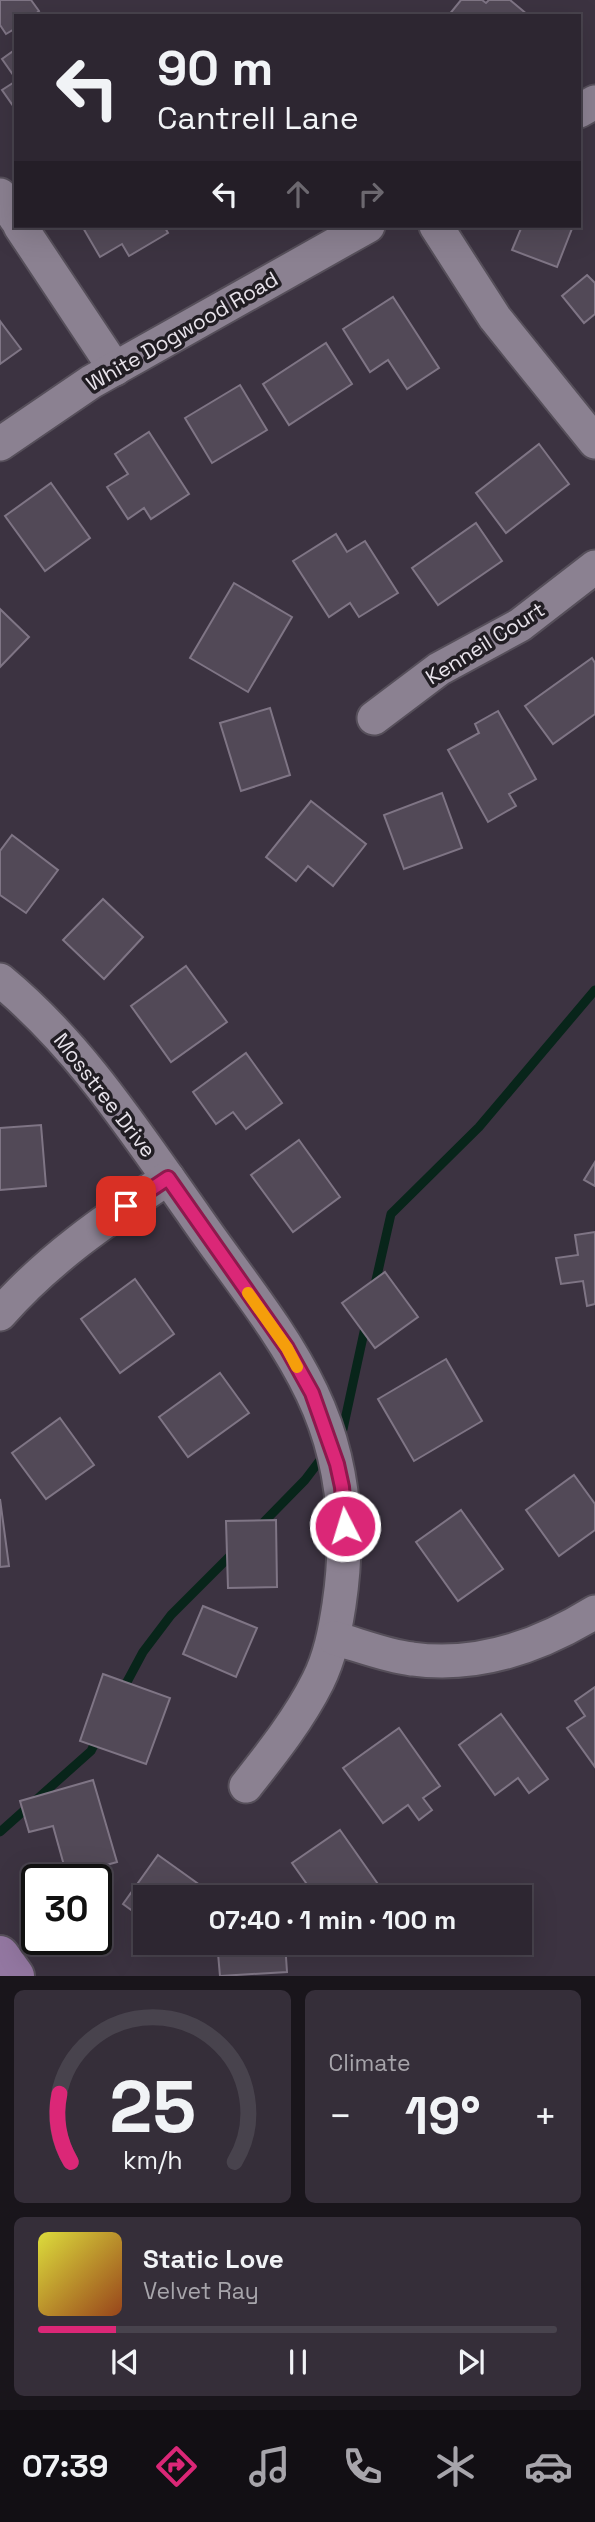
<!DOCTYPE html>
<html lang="en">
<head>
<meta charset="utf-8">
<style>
  :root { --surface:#2d2631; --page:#352e39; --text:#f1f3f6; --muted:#a7a5ab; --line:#48434d; --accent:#db2777 }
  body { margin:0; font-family:"Space Grotesk",sans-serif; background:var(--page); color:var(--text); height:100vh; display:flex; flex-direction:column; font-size:26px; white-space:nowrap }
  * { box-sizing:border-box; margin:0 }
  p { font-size:23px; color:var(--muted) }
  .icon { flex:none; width:38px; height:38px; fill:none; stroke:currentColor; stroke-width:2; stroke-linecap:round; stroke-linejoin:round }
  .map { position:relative; height:1976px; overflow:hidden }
  .drawer { display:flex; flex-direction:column; gap:14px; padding:14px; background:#19151b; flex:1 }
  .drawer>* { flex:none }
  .top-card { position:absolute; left:14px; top:14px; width:567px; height:214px; border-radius:0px; box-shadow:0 7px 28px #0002,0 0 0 2px var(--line); background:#2d2631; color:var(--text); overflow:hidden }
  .speed { position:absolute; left:21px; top:1864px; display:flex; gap:14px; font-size:35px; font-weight:700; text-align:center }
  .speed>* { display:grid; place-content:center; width:91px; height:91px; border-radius:50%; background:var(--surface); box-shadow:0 7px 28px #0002,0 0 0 2px var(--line); line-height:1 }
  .speed .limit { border:4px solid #111; border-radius:10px; background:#fff; color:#111 }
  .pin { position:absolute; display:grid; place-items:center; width:60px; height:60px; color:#fff; margin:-30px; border-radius:14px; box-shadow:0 4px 10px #0006 }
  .me { position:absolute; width:77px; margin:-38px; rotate:355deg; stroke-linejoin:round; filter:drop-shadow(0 0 5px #0008) }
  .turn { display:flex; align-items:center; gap:24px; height:147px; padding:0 28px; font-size:32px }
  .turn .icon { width:91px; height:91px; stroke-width:2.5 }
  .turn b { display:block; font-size:49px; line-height:60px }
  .lanes { display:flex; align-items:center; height:66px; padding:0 28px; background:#0003; justify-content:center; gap:35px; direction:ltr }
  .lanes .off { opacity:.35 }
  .big { font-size:52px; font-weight:600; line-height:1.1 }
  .drawer .tile { flex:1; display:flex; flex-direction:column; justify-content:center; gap:10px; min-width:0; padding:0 24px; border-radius:10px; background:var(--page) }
  .drawer .dial { align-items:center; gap:0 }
  .dial svg { height:182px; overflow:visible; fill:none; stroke:var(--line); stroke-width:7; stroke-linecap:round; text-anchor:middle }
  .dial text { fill:var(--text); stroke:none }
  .song { display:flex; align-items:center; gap:21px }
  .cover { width:84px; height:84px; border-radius:10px; background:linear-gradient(135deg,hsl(60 70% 55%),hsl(20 70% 35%)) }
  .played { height:7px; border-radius:4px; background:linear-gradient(90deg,var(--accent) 15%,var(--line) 15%) }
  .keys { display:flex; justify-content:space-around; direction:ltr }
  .heat { display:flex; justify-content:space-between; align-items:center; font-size:38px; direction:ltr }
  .drawer .tiles { flex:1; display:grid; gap:14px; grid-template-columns:1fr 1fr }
  .tile:last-child { grid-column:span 2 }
  .trip { position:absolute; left:133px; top:1885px; width:399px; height:70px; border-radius:0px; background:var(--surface); box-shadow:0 7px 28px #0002,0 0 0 2px var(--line); font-weight:600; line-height:70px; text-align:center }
  .dock { display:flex; height:112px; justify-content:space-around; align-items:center; background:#120f14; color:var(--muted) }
  .dock .icon { width:49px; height:49px }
  .dock .active { color:var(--accent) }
  .dock b { font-size:32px; color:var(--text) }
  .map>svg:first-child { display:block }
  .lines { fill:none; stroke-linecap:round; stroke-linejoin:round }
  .stream { stroke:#08251a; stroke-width:9 }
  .building { fill:#524957; stroke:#7f7585; stroke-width:2 }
  .minor-casing { stroke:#564f5a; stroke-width:37 }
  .secondary-casing { stroke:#564f5a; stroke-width:42 }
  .minor { stroke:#8b8191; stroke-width:33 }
  .secondary { stroke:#9377a1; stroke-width:38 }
  .route-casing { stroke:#8e194d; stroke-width:18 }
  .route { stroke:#db2777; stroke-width:12 }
  .slow { stroke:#f59e0b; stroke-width:12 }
  .labels { text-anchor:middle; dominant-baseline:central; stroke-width:7; stroke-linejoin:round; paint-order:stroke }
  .street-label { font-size:21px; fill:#e8e3eb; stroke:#211d23 }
</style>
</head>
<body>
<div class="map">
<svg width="595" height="1976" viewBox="0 0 595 1976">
  <rect width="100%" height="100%" fill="#3c3341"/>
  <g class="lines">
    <g class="stream">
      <polyline points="374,1289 391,1214 479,1127 595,990"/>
      <polyline points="339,1435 343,1429 366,1323"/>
      <polyline points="259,1527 305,1480 324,1455"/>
      <polyline points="121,1693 143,1652 171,1615 234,1552"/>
      <polyline points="0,1832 91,1751 98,1737"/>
    </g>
  </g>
  <g class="building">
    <polygon points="0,0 31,0 39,11 33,16 16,16 16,28 6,34 0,25"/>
    <polygon points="461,0 482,0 486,3 489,0 510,0 528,15 448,16"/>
    <polygon points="16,49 16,79 2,59"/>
    <polygon points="16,81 16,110 2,90"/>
    <polygon points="82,226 164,226 168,233 129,256 122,244 100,257"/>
    <polygon points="522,226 573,226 557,267 512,250"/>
    <polygon points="587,275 595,283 595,314 584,323 562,296"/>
    <polygon points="393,297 439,368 407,389 388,360 370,372 343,329"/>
    <polygon points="0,321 21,349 0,364"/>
    <polygon points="326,343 352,384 289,425 263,384"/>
    <polygon points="240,385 267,430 212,463 185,418"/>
    <polygon points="149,432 189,494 151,519 144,508 128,519 107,487 128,474 115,454"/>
    <polygon points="539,444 569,484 506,533 476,493"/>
    <polygon points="51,483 90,538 45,571 5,516"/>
    <polygon points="476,523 502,561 438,605 412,568"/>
    <polygon points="336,534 347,552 365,541 398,593 359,617 350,603 329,617 293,561"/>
    <polygon points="234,583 292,617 248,692 190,658"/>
    <polygon points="0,609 29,637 0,667"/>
    <polygon points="592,658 595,663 595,714 553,744 525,706"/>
    <polygon points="270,708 290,775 241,791 220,723"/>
    <polygon points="498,711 536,779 509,794 516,806 488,822 448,750 479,733 475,724"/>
    <polygon points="442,793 462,848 404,869 384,815"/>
    <polygon points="311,801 366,844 333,886 308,866 296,881 266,857"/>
    <polygon points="12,835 58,870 26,913 0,895 0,851"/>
    <polygon points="103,899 143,937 104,979 63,940"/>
    <polygon points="186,966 227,1022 171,1062 131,1006"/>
    <polygon points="246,1053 282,1103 246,1129 233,1112 216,1124 193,1092"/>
    <polygon points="41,1125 46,1186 0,1190 0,1128"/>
    <polygon points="299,1140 340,1197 293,1232 251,1175"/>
    <polygon points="595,1162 595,1186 584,1180"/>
    <polygon points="595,1232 595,1304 587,1306 583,1281 561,1284 556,1258 578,1255 575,1235"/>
    <polygon points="385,1272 418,1317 375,1348 342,1303"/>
    <polygon points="135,1279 174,1334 120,1373 81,1319"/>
    <polygon points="446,1359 482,1421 414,1461 378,1399"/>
    <polygon points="220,1373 249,1413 188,1457 159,1417"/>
    <polygon points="60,1418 94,1465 46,1499 12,1453"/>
    <polygon points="574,1475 595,1504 595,1530 559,1556 526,1510"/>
    <polygon points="0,1499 9,1566 0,1567"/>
    <polygon points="461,1510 503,1569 458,1601 416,1542"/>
    <polygon points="276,1520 277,1587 228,1588 226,1521"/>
    <polygon points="203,1606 257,1628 236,1677 183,1654"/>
    <polygon points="103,1674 170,1698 146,1764 80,1741"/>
    <polygon points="595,1687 595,1767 567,1728 585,1716 575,1701"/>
    <polygon points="501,1714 548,1779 529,1793 518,1778 495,1795 459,1745"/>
    <polygon points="399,1728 440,1786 423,1798 432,1810 419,1820 408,1805 383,1823 343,1768"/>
    <polygon points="93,1780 117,1862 67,1876 53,1826 29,1832 20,1801"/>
    <polygon points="340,1830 380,1887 365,1897 316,1897 292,1863"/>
    <polygon points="158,1855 204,1888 197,1897 145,1897 145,1920 123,1904"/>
    <polygon points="217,1942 285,1942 287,1972 220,1976"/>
  </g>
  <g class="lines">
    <defs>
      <g id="minor">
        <polyline points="579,111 595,102"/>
        <polyline points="0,195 16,219"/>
        <polyline points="20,226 115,369"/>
        <polyline points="436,226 495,318 595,442"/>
        <polyline points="0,444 91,382 368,226"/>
        <polyline points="374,718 439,669 520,625 595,567"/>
        <path d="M0 980C79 1045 133 1129 192 1212 232 1271 281 1328 312 1393 344 1460 350 1532 339 1605 335 1631 330 1657 318 1681 299 1719 272 1753 246 1786"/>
        <path d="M0 1314C48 1259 107 1219 168 1178"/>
        <path d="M334 1638C359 1645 386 1656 412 1659 477 1668 540 1646 595 1612"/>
      </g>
      <polyline id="secondary" points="0,1955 15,1976"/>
    </defs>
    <use href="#minor" class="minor-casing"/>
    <use href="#secondary" class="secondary-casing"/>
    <use href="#minor" class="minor"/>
    <use href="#secondary" class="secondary"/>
  </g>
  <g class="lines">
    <defs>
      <polyline id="route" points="126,1206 168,1178 287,1348 312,1393 337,1464 342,1487 345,1526"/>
    </defs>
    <use href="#route" class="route-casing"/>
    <use href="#route" class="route"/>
    <polyline class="slow" points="248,1293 287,1348 297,1367"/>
  </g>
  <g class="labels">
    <g class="street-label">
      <text transform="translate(182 331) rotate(-30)">White Dogwood Road</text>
      <text transform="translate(485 643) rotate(-32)">Kenneil Court</text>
      <text transform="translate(105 1095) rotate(52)">Mosstree Drive</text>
    </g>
  </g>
</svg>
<div class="speed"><div class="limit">30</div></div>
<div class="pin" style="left:126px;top:1206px;background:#d93025"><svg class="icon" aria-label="arrive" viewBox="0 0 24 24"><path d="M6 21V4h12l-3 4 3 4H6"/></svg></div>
<svg class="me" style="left:345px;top:1526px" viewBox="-20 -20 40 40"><circle r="17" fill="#db2777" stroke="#fff" stroke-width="3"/><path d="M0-11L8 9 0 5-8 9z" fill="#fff"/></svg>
<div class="trip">07:40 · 1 min · 100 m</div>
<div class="top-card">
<div class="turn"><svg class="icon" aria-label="left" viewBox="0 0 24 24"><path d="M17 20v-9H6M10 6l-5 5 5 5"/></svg><div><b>90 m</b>Cantrell Lane</div></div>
<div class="lanes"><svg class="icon" aria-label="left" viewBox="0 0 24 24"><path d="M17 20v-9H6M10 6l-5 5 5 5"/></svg><svg class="icon off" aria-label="ahead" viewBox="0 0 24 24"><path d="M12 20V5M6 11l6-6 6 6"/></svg><svg class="icon off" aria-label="right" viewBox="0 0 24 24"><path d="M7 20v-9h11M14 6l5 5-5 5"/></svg></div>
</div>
</div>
<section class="drawer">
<div class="tiles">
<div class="tile dial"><svg viewBox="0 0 100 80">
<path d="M14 69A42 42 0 1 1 86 69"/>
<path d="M14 69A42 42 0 0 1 9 39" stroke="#db2777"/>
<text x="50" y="56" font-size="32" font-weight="700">25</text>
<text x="50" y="72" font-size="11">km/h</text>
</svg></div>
<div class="tile"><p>Climate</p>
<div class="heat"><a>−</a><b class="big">19°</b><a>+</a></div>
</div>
<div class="tile">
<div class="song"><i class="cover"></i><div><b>Static Love</b><p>Velvet Ray</p></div></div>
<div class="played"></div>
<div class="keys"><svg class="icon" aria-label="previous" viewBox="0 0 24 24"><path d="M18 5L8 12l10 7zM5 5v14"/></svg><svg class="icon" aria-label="pause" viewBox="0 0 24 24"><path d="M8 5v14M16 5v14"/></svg><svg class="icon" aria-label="next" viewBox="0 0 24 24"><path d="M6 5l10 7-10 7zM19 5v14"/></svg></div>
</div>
</div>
</section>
<nav class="dock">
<b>07:39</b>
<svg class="icon active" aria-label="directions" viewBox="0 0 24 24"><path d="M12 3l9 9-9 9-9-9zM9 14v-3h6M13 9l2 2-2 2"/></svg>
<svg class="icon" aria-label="music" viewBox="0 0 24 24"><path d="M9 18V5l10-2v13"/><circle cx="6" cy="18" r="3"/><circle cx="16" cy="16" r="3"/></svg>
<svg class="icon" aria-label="phone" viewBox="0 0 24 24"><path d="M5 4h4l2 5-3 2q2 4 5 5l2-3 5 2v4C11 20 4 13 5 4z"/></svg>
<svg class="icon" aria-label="climate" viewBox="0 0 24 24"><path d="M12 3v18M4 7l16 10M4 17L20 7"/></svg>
<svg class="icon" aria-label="car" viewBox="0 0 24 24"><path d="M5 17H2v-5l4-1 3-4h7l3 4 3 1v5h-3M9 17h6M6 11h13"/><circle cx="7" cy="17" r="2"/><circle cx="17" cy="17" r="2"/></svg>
</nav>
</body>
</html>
